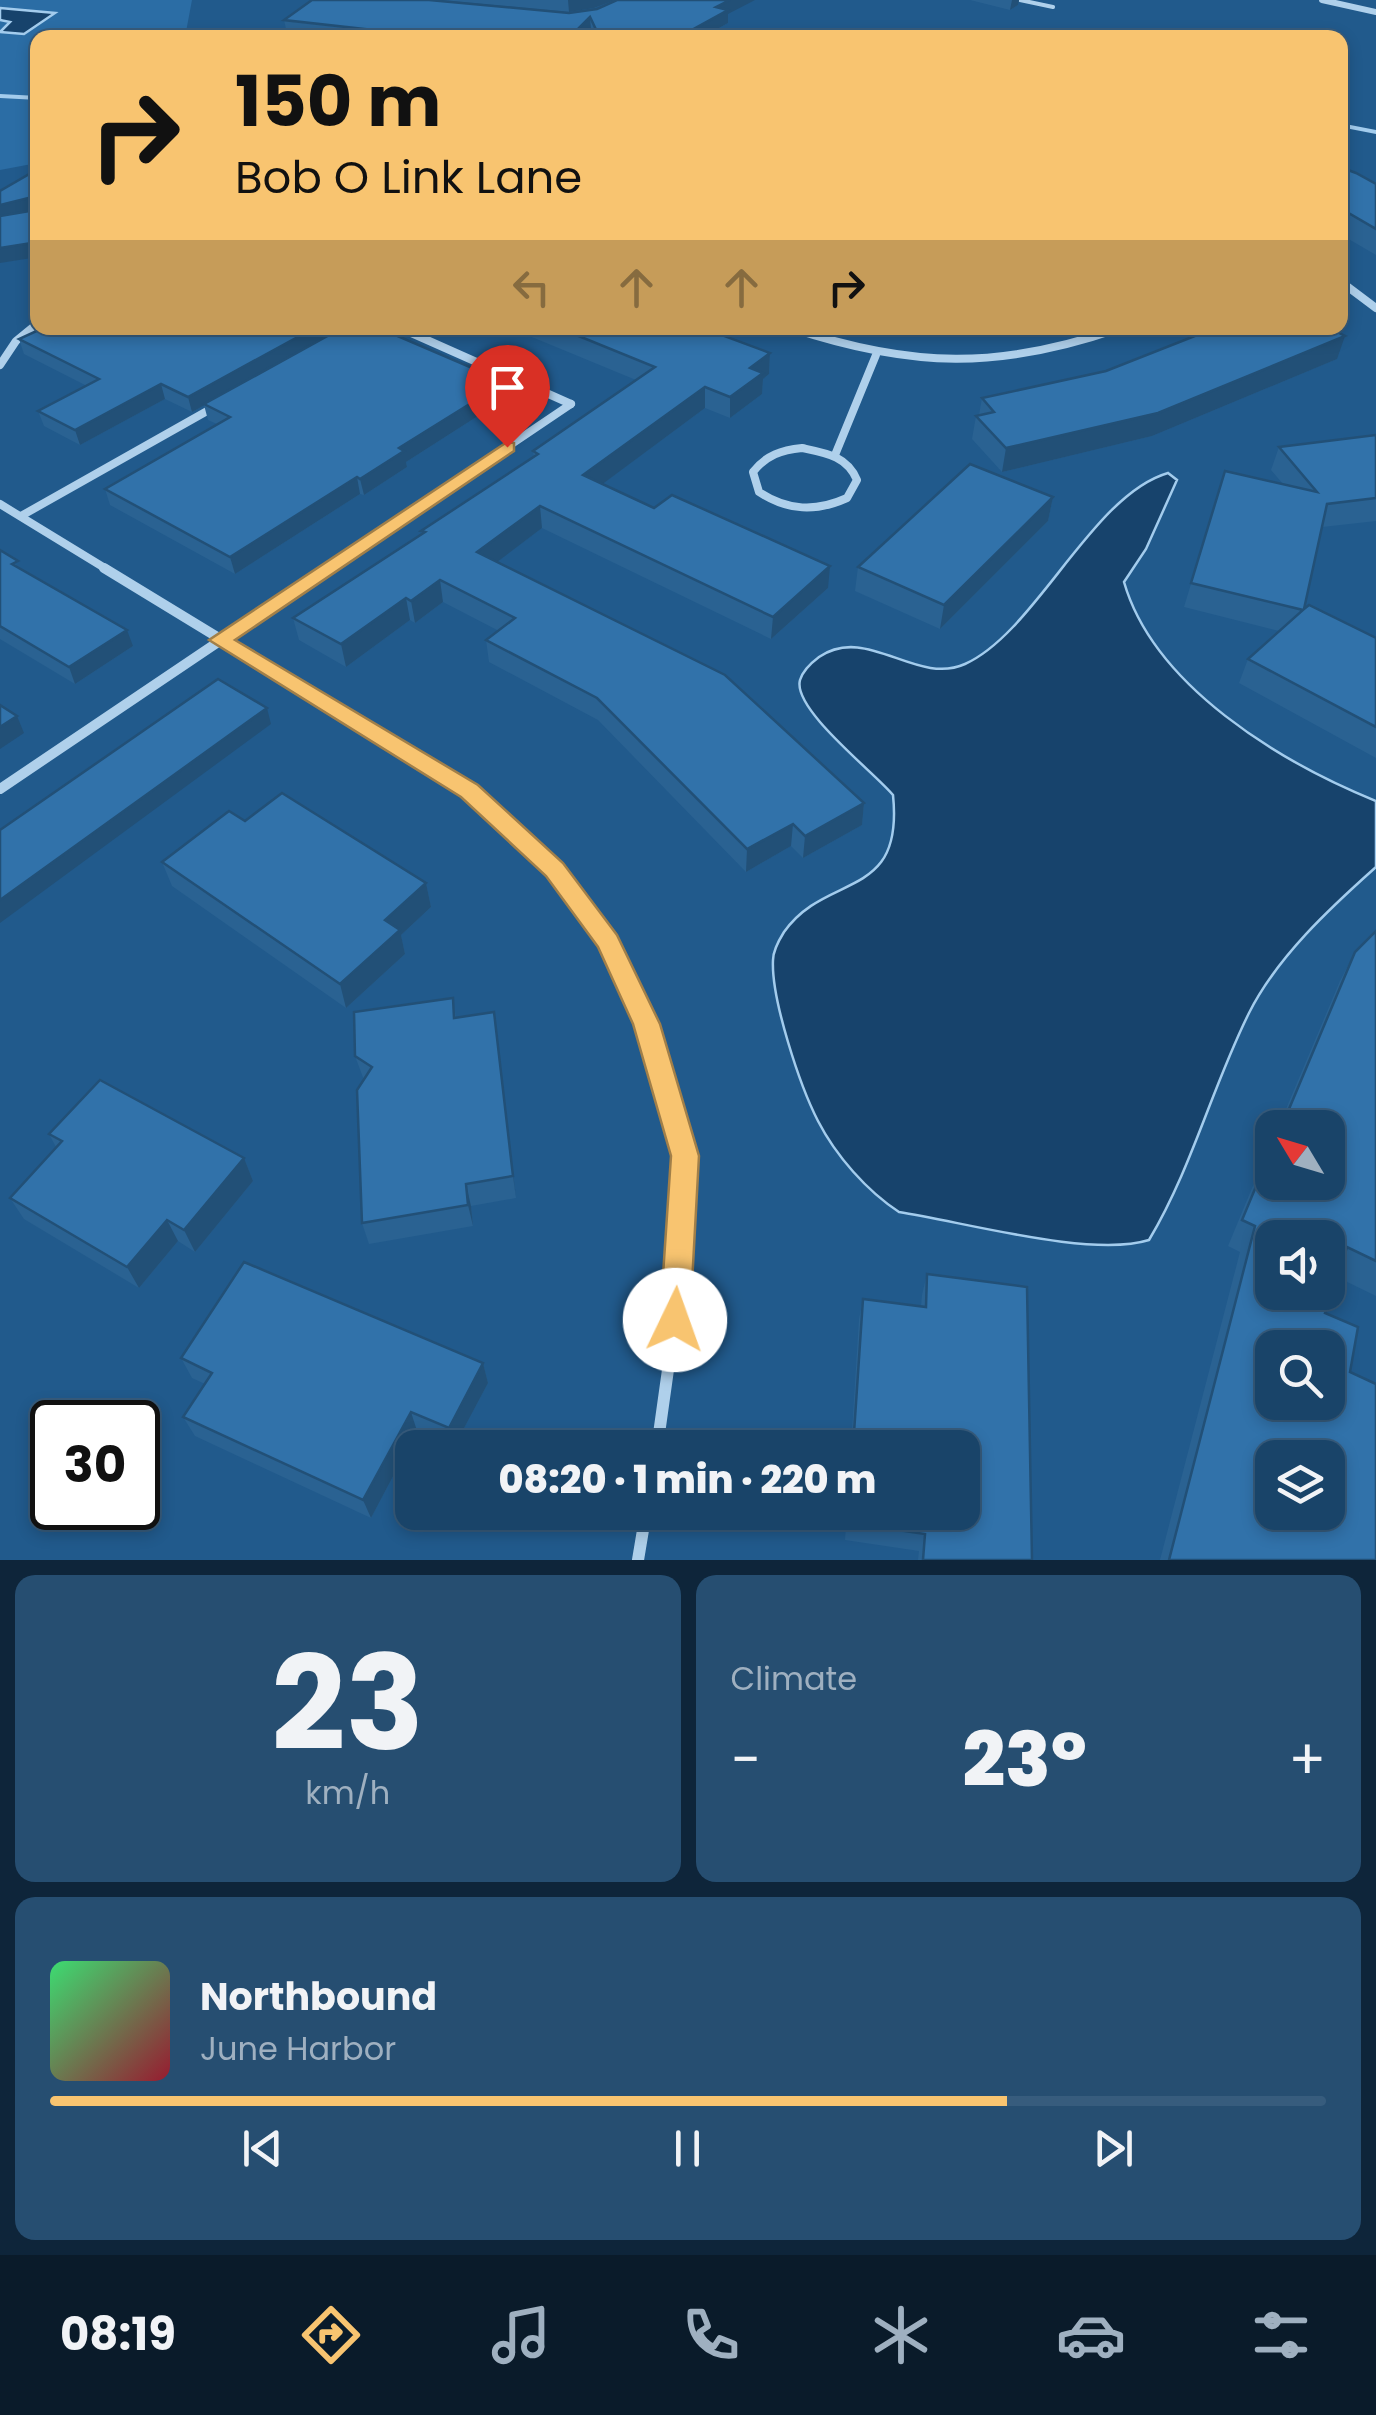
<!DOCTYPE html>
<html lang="en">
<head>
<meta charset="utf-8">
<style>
  :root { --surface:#194469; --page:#264e71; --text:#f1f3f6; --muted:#9fb0c0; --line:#375c7d; --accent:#f8c470 }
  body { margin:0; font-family:Poppins,sans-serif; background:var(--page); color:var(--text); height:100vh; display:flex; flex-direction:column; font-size:38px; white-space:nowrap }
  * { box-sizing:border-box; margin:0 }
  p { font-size:32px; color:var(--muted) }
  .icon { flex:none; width:55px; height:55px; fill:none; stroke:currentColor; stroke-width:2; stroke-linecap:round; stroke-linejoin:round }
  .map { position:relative; height:1560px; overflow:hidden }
  .sheet { display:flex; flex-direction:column; gap:15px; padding:15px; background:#0e253a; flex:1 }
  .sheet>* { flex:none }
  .top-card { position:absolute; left:30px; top:30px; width:1318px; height:305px; border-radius:20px; box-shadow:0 5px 15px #0003,0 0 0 2px var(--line); background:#f8c470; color:#111; overflow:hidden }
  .needle { width:65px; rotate:308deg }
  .fabs { position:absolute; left:1255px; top:1110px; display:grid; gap:20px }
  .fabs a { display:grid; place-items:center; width:90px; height:90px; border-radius:20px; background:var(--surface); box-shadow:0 5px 15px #0003,0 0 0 2px var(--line); font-size:50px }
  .speed { position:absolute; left:30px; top:1400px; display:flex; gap:20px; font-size:50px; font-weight:700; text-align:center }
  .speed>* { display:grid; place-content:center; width:130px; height:130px; border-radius:50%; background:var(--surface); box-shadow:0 5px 15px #0003,0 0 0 2px var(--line); line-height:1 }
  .speed .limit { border:5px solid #111; border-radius:15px; background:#fff; color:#111 }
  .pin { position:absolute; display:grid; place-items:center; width:85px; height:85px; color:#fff; margin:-102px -42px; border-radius:50% 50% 50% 0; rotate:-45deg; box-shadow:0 0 10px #0007 }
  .pin .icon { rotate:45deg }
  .me { position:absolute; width:110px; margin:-55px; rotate:3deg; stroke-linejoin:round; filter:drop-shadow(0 0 8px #0008) }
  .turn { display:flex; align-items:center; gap:35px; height:210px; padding:0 40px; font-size:45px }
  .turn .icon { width:130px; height:130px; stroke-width:2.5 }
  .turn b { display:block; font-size:70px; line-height:85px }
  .lanes { display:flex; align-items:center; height:95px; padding:0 40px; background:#0003; justify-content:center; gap:50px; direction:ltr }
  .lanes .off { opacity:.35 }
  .big { font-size:75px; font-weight:800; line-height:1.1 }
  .sheet .widget { flex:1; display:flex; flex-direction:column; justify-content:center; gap:15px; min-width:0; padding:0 35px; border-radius:20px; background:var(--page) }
  .sheet .dial { align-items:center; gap:0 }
  .dial b { font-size:130px; line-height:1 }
  .song { display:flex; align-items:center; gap:30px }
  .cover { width:120px; height:120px; border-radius:15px; background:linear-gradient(135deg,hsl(140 70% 55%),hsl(350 70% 35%)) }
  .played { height:10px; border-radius:5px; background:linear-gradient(90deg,var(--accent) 75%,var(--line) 75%) }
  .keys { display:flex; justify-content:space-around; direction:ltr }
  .heat { display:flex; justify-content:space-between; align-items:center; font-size:55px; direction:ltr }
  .sheet .tiles { flex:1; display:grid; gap:15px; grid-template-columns:1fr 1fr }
  .widget:last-child { grid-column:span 2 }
  .trip { position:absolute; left:395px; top:1430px; width:585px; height:100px; border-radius:20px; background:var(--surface); box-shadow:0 5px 15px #0003,0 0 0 2px var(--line); font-weight:800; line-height:100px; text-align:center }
  .tabs { display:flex; height:160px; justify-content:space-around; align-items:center; background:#0a1b2a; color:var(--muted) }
  .tabs .icon { width:70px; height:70px }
  .tabs .current { color:var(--accent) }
  .tabs b { font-size:45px; color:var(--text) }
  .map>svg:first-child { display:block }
  .green { fill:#2b6da5 }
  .water { fill:#17436c; stroke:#a3cced; stroke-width:2.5 }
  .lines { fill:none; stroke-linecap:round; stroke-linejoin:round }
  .stream { fill:#a3cced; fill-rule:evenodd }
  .lane { stroke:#afd0eb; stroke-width:4 }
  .street-far3 { stroke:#afd0eb; stroke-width:6 }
  .street-far2 { stroke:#afd0eb; stroke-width:8 }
  .street-far1 { stroke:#afd0eb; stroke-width:10 }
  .street { stroke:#afd0eb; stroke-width:12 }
  .wall { fill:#2a6292 }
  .shaded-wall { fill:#225077 }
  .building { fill:#3172aa; stroke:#225077; stroke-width:2.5; fill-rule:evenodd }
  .route { fill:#f8c470; stroke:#a17f49; stroke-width:2.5 }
</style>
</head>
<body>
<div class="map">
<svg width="1376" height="1560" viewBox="0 0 1376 1560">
  <rect width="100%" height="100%" fill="#215a8c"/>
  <polygon class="green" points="0,0 192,0 185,37 38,38 37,163 0,170"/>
  <g class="water">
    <polygon points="0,8 55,13 24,34 0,32 10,22 0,20"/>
    <path d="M1168 473 1177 480 1146 549 1124 582C1154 686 1280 762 1376 801V867C1330 908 1277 957 1249 1013 1212 1087 1192 1168 1149 1240 1091 1258 964 1222 899 1212 867 1191 836 1156 818 1121 800 1086 771 999 773 960 773 952 779 940 784 932 827 871 904 902 893 795 874 772 792 709 800 680 803 670 811 663 819 657 867 624 916 686 965 664 1036 632 1092 495 1168 473Z"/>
  </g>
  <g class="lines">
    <g class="stream">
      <polygon points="0,94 38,96 38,100 0,98"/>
      <polygon points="1340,123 1376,130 1376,134 1340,127"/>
    </g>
    <polyline class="lane" points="1020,0 1053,7"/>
    <polyline class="street-far3" points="1322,0 1376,12"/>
    <g class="street-far2">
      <polyline points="1340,281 1376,308"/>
      <polyline points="400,328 571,404"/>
      <path d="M791 328C912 368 999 370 1120 328"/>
      <polyline points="0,365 16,341 38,323"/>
      <path d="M802 448C826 453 847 456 857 480L847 498C816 512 788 511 759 492L753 472C766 455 782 450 802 448Z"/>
      <polyline points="835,455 876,355"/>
      <polyline points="0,504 108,570"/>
      <polyline points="21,516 216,406"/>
      <polyline points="325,570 571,404"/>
    </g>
    <g class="street-far1">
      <polyline points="104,568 470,791 554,869 580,901 608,942 636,997"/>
      <polyline points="0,789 328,568"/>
    </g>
    <g class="street">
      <polyline points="635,995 685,1156 675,1320 657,1448"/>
      <polyline points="638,1560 646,1512"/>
    </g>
  </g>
  <g class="wall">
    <polygon points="440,0 615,0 594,8 569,12"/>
    <polygon points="970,0 1019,0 1018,5 1010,10"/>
    <polygon points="569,13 728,14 728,23 701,38 595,38 591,30 583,38 327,38 287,33 284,20"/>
    <polygon points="1340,167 1376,184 1376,255 1340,234"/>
    <polygon points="510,328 703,328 770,353 769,374 763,379 762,394 730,418 705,408 602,484 828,588 771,639 542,528 496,562 864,803 862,825 803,858 791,846 746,872 598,720 489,662 486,640 499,631 443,602 415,623 410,620 346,667 299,640 293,618 422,535 421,531 534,457 533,451 636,380"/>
    <polygon points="19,339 505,382 506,398 406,462 407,467 364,495 360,494 235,574 110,505 105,489 217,424 208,420 204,405 192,412 165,399 80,445 44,426 38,411 87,386 24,354"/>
    <polygon points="1337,359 1152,436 1002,472 972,439 976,416 979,415 982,398"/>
    <polygon points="1376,435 1376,521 1322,527 1304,609 1376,638 1376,758 1239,683 1248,659 1279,631 1184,607 1225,471 1283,484 1271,470 1279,447"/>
    <polygon points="1053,497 1048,521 940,629 855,591 858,567"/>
    <polygon points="0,550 21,569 133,646 75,684 0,639"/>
    <polygon points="245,821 426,883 431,907 401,935 405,954 346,1008 172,886 162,862"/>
    <polygon points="1376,931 1376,1296 1337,1277 1325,1313 1350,1372 1376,1560 1160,1560 1240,1252 1228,1246 1272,1140 1272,1182 1328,1128 1278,1128 1340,981 1355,952"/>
    <polygon points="453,998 456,1018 497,1035 516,1198 471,1206 473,1226 369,1244 362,1223 364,1080 355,1056"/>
    <polygon points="49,1134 244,1158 253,1181 195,1252 178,1241 139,1288 24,1219 10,1198 56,1147"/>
    <polygon points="927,1274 1032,1560 918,1560 919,1551 845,1540 847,1512 962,1512 962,1448 851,1448 859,1319 863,1299 921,1306 922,1295"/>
    <polygon points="181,1358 483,1363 488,1383 454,1447 417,1431 371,1518 195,1436 183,1417 205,1384 192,1378"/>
  </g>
  <g class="shaded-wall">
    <polygon points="568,0 615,0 594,8 569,12"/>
    <polygon points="730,0 755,0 728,14 728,23 701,38 677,38 716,7"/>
    <polygon points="1012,0 1019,0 1018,5 1010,10"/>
    <polygon points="590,17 591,30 583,38 569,38"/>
    <polygon points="32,197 37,210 0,219 0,205"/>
    <polygon points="38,242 38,257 0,263 0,248"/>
    <polygon points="314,328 343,328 192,412 188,397"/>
    <polygon points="1345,336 1337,359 1152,436 1002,472 1006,448"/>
    <polygon points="770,353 769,374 763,379 762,394 730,418 730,397 750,368"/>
    <polygon points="505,382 506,398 406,462 407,467 364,495 360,479 399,448"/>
    <polygon points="161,384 165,399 80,445 75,430"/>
    <polygon points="705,387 705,408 585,497 583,475"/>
    <polygon points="357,477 360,494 235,574 230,557"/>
    <polygon points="1053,497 1048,521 940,629 944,605"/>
    <polygon points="540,506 542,528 480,575 477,552"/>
    <polygon points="830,566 828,588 771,639 773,617"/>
    <polygon points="440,580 443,602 415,623 411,601"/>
    <polygon points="406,598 410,620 346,667 341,644"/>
    <polygon points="127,630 133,646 75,684 69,667"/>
    <polygon points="267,708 271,724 0,923 0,900"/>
    <polygon points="17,716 24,733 0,749 0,727"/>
    <polygon points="864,803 862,825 803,858 805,836"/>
    <polygon points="793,824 791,846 746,872 747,849"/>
    <polygon points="426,883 431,907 401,935 405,954 346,1008 340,984 385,920"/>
    <polygon points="494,1012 497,1035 516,1198 513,1176"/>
    <polygon points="244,1158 253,1181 195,1252 184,1230"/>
    <polygon points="466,1184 471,1206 473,1226 468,1205"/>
    <polygon points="167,1220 178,1241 139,1288 127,1267"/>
    <polygon points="483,1363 488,1383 454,1447 449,1428"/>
    <polygon points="411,1412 417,1431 371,1518 363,1500"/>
  </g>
  <g class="building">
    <polygon points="312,0 429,0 569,13 597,9 617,0 730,0 716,7 728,10 677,38 600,38 590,17 569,38 445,38 284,20"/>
    <polygon points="1340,167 1356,173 1376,184 1376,229 1340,208"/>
    <polygon points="38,169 38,201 32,197 0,205 0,191"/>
    <polygon points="38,207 38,242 0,248 0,216 35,210"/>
    <polygon points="43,328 314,328 188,397 161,384 75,430 38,411 99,379 19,339"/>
    <polygon points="342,328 379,328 505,382 399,448 404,451 360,479 357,477 230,557 105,489 230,417 204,404"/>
    <polygon points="559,328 703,328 770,353 750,368 763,373 730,397 705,387 583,475 654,508 672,495 830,566 773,617 540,506 477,552 725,675 864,803 805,836 793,824 747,849 597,698 486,640 515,618 440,580 411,601 406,598 341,644 293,618 425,532 421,531 538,454 533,451 655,367"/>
    <polygon points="1215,328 1329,328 1345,336 1158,413 1006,448 976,416 994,412 982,398 1106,371"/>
    <polygon points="1376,435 1376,498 1327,504 1304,609 1309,605 1376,638 1376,727 1248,659 1303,610 1191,583 1225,471 1317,492 1279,447"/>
    <polygon points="970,464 1053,497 944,605 858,567"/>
    <polygon points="0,550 18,561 12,564 127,630 69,667 0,626"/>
    <polygon points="218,679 267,708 0,900 0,830"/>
    <polygon points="0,705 17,716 0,727"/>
    <polygon points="282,793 426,883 385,920 400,930 340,984 162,862 229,811 245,821"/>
    <path d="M1376 931V1261L1347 1247 1325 1313 1358 1327 1350 1372 1376 1384V1560H1169L1255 1226 1242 1220 1272 1148V1182H1328V1128H1281L1355 952ZM1272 1238H1328V1292H1272ZM1272 1348H1328V1402H1272ZM1272 1458H1328V1512H1272Z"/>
    <polygon points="453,998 454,1018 494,1012 513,1176 466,1184 468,1205 362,1223 357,1090 372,1067 355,1056 354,1012"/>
    <polygon points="100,1080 244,1158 184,1230 167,1220 127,1267 10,1198 62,1141 49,1134"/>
    <polygon points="244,1262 483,1363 449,1428 411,1412 363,1500 183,1417 212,1373 181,1358"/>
    <polygon points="927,1274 1027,1287 1032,1560 923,1560 925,1534 849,1523 850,1512 962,1512 962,1448 853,1448 863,1299 926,1307"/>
  </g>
  <polygon class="route" points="507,442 514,443 514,451 235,640 478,785 563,863 617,935 660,1024 699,1156 690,1320 686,1331 675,1335 664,1331 660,1320 671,1156 633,1024 598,947 546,876 461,797 209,640"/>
</svg>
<div class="fabs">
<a><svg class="needle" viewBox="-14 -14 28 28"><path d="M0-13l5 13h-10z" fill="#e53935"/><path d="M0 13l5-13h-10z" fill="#9fb0c0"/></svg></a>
<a><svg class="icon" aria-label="sound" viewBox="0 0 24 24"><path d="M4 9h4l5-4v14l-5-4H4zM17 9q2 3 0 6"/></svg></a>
<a><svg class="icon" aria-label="search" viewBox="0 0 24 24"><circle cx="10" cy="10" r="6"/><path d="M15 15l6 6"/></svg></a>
<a><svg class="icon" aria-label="layers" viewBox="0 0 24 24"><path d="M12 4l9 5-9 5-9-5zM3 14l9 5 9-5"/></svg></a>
</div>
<div class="speed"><div class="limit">30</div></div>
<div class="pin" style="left:507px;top:447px;background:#d93025"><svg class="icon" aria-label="arrive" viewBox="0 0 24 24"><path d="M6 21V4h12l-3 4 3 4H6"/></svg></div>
<svg class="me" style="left:675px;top:1320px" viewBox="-20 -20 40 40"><circle r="19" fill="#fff"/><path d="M0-13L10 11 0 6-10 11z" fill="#f8c470"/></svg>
<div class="trip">08:20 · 1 min · 220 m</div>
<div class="top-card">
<div class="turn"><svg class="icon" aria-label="right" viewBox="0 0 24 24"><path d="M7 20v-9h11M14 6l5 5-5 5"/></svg><div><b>150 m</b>Bob O Link Lane</div></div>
<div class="lanes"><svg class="icon off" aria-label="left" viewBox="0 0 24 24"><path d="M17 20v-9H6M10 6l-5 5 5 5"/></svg><svg class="icon off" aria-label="ahead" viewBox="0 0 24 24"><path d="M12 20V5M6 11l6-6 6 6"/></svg><svg class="icon off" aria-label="ahead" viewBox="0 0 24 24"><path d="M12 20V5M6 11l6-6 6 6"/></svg><svg class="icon" aria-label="right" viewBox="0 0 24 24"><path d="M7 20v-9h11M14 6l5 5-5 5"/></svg></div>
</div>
</div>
<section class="sheet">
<div class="tiles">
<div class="widget dial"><b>23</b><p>km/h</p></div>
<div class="widget"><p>Climate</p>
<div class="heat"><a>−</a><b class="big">23°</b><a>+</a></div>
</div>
<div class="widget">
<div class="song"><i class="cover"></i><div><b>Northbound</b><p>June Harbor</p></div></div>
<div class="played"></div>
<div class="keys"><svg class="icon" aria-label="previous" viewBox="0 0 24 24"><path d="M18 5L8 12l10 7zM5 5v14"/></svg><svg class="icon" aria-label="pause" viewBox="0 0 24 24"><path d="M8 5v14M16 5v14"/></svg><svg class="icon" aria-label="next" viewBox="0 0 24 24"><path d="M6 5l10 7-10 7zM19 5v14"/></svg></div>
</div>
</div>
</section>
<nav class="tabs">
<b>08:19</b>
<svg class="icon current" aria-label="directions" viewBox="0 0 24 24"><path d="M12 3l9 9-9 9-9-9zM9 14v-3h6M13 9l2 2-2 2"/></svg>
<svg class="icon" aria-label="music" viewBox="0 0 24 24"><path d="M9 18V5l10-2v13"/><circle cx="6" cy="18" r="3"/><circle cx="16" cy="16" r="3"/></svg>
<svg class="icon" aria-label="phone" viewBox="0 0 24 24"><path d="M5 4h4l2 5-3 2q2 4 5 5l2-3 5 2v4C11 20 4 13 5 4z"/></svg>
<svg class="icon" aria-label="climate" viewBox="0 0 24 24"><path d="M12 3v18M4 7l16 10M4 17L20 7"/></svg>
<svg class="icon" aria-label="car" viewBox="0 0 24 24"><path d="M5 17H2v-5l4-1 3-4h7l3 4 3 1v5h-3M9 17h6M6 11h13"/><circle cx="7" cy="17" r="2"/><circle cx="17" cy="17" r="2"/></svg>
<svg class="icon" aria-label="filters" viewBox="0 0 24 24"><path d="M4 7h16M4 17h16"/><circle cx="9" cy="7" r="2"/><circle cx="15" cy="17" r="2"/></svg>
</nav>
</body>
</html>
